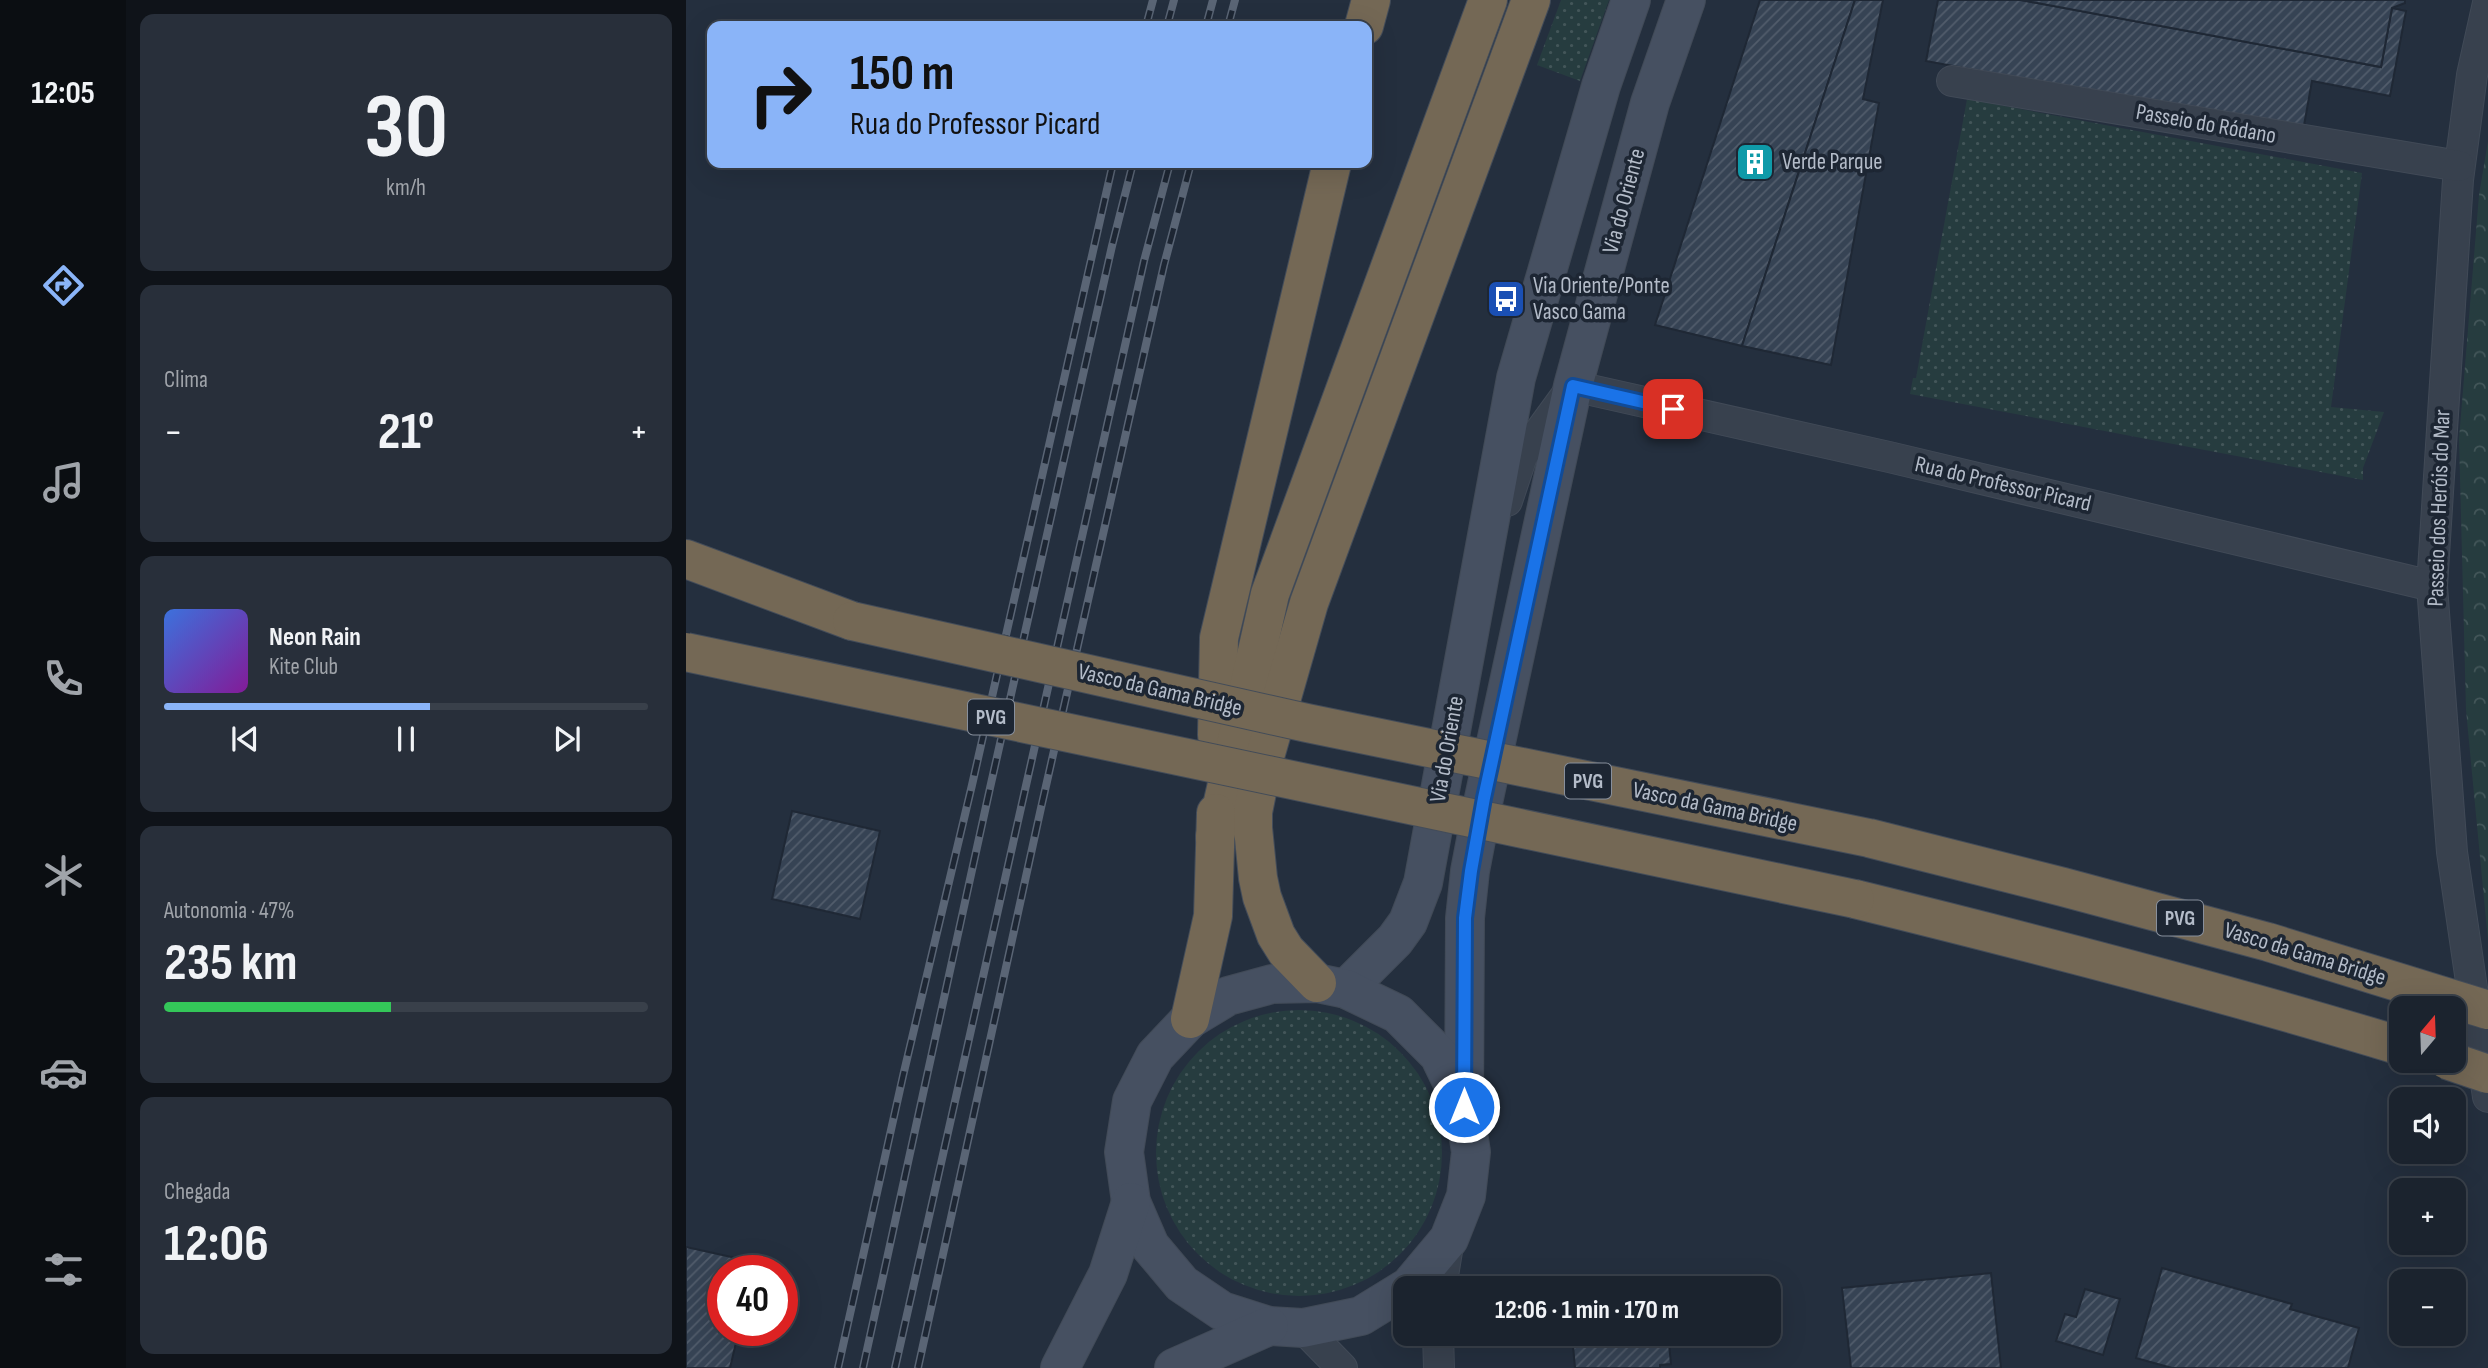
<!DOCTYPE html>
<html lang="pt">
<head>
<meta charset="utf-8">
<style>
  :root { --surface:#1b232e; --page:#282f3a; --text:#f1f3f6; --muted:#a0a4aa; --line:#39404a; --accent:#8ab4f8 }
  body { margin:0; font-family:"Sofia Sans Condensed",sans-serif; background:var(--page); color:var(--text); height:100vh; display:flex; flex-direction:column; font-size:26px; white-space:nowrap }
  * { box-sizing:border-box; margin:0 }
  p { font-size:23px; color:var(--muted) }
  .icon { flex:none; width:38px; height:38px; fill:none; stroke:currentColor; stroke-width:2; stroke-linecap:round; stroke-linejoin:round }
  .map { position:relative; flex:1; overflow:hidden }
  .details { display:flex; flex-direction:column; gap:14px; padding:14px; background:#0f1319; width:560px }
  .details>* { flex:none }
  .top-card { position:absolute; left:21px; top:21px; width:665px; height:147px; border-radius:14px; box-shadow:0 7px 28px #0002,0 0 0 2px var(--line); background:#8ab4f8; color:#111; overflow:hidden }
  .needle { width:46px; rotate:19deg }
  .controls { position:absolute; left:1703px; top:996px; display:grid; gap:14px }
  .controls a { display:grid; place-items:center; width:77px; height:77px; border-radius:14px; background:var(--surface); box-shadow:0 7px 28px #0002,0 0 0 2px var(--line); font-size:35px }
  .speed { position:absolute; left:21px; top:1255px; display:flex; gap:14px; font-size:35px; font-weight:700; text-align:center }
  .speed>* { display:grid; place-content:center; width:91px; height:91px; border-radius:50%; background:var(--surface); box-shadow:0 7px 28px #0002,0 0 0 2px var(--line); line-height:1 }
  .speed .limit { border:10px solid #d22; background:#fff; color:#111 }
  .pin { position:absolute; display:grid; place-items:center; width:60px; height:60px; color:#fff; margin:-30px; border-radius:14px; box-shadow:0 4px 10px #0006 }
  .me { position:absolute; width:77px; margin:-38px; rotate:0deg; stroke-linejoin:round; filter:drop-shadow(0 0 5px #0008) }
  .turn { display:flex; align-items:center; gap:24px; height:147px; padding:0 28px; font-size:32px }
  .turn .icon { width:91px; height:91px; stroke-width:2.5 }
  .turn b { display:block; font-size:49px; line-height:60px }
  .big { font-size:52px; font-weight:700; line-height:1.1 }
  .details .card { flex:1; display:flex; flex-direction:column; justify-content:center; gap:10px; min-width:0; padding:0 24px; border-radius:14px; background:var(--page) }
  .details .dial { align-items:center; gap:0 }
  .dial b { font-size:91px; line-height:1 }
  .song { display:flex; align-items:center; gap:21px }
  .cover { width:84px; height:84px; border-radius:10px; background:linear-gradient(135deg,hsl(220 70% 55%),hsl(290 70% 35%)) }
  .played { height:7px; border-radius:4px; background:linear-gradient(90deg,var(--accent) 55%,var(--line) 55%) }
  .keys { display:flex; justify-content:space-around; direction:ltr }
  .heat { display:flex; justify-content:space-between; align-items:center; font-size:38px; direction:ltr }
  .charge { height:10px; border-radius:5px; background:linear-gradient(90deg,#34c759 47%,var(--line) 0) }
  .trip { position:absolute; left:707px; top:1276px; width:388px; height:70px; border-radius:14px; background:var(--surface); box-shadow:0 7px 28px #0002,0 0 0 2px var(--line); font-weight:700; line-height:70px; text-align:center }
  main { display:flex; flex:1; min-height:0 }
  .menu { display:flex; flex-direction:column; width:126px; justify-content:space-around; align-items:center; background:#0b0e12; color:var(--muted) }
  .menu .icon { width:49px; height:49px }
  .menu .active { color:var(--accent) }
  .menu b { font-size:32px; color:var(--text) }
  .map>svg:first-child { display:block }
  .grass { fill:url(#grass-dots) }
  .park { fill:url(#park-crowns) }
  .building { fill:url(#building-hatch); stroke:#1f2835; stroke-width:2 }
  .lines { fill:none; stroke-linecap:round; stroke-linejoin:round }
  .street-casing { stroke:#414a57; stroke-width:32 }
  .secondary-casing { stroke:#414a57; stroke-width:40 }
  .highway-casing { stroke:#434c59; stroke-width:40 }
  .street { stroke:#38414e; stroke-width:30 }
  .secondary { stroke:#465061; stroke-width:38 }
  .highway { stroke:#746855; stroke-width:38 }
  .rail-casing { stroke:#5a6575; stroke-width:8 }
  .rail { stroke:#1d2633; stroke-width:5; stroke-dasharray:16; stroke-linecap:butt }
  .highway-bridge-casing { stroke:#434c59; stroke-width:40; stroke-linecap:butt }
  .highway-bridge { stroke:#746855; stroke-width:38 }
  .route-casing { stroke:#114b97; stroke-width:18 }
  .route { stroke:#1a73e8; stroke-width:12 }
  .labels { text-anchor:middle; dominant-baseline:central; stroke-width:7; stroke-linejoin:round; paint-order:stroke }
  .shield { fill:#1d2633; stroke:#878f9c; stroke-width:2 }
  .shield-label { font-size:21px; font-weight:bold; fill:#b4bcc9 }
  .street-label { font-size:23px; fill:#b4bcc9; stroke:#1d2633 }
  .poi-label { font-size:23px; fill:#b4bcc9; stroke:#1d2633; text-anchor:start }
</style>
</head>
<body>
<main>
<nav class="menu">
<b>12:05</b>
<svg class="icon active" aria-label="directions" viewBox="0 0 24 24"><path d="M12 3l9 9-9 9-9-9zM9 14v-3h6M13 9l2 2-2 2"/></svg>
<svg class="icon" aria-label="music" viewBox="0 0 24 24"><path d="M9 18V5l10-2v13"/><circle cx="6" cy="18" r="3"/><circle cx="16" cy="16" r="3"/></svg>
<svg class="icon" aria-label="phone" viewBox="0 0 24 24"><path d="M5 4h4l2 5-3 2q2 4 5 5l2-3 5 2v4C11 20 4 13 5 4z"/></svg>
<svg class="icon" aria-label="climate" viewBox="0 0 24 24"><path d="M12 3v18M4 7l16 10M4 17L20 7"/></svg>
<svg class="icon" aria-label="car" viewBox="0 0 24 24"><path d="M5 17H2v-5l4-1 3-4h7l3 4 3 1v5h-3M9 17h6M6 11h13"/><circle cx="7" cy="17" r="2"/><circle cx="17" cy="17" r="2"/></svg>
<svg class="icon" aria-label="filters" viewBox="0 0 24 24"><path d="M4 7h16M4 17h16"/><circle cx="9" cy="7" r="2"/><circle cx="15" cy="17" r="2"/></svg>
</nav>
<section class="details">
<div class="card dial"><b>30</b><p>km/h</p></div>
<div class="card"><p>Clima</p>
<div class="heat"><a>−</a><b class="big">21°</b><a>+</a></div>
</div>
<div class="card">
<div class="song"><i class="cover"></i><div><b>Neon Rain</b><p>Kite Club</p></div></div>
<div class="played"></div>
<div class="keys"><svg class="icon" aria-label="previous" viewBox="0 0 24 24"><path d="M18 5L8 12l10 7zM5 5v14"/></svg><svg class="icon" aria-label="pause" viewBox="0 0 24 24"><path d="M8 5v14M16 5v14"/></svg><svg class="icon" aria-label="next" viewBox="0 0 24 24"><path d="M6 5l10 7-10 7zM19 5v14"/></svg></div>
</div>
<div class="card"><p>Autonomia · 47%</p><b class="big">235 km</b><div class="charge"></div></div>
<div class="card"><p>Chegada</p><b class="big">12:06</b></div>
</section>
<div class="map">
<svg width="1802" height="1368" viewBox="0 0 1802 1368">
  <defs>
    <pattern id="grass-dots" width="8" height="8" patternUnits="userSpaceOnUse" patternTransform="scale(1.75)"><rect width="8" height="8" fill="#263c3f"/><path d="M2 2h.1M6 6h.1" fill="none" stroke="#435659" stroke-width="1.8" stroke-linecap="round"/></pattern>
    <pattern id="park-crowns" width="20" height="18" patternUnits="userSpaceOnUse" patternTransform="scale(1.75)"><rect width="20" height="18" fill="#263c3f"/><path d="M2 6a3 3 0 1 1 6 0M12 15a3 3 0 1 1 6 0" fill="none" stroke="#435659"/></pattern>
    <pattern id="building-hatch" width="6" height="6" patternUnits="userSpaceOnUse" patternTransform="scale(1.75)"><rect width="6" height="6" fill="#364354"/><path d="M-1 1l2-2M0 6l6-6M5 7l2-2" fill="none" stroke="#515c6b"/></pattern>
  </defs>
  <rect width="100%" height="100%" fill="#242f3e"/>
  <g class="grass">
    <polygon points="875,0 923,0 894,81 851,65"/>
    <polygon points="1281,99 1676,173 1645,407 1698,412 1677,468 1677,480 1224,394 1227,378 1230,378"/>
    <circle cx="613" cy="1153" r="143"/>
  </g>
  <polygon class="park" points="1802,141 1802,941 1780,710 1773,439 1793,195"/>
  <g class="building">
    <polygon points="1074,0 1169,0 1056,346 969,325"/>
    <polygon points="1169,0 1197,0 1177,99 1193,103 1145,365 1056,346"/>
    <polygon points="1252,0 1335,0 1695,67 1706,8 1720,11 1704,96 1626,81 1617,131 1240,61"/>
    <polygon points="1335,0 1719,0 1719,3 1706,8 1695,67"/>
    <polygon points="106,811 194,831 174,919 86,899"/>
    <polygon points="0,1247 68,1262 66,1270 37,1270 37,1330 53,1330 44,1368 0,1368"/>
    <polygon points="1476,1268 1606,1304 1604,1309 1673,1328 1662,1368 1486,1368 1450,1358"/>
    <polygon points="1305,1273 1315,1368 1165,1368 1156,1288"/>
    <polygon points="1399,1289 1434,1299 1417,1355 1370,1341 1379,1314 1390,1317"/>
    <polygon points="886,1334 982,1334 985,1364 974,1365 974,1368 889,1368"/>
  </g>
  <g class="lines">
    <defs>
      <g id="street">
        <polyline points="1802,3 1786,75 1772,180 1746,586 1766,852 1802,1097"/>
        <polyline points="1266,81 1773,166"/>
        <polyline points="821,501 836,456 887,386 1203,457 1746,586"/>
        <polyline points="755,1288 763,1239"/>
        <polyline points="617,1328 656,1368"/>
        <polyline points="752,1334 753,1368"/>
      </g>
      <g id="secondary">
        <polyline points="660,989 709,940 722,922 737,883 830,378 915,86 945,0"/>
        <polyline points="778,1107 779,918 784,871 798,798 887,386 964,103 1000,0"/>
        <polyline points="719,1289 675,1316 617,1328 583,1326 536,1311 496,1284 464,1246 445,1202 438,1152 446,1101 469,1056 504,1019 542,996 586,984 631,983 660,989 712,1014 753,1055 778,1107 785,1152 780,1196 763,1239 722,1288"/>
        <polyline points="374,1368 422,1274 445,1202"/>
        <polyline points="488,1368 583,1326"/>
      </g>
      <g id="highway">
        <polyline points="678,26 685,0"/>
        <polyline points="0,559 166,621"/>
        <polyline points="531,735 533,638 646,163"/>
        <polyline points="529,837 584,594 802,0"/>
        <path d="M1169 899C1352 944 1534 991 1715 1046"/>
        <polyline points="631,983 600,951 590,935 576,897 572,878 567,828 567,812 576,767 623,603 845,0"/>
        <polyline points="504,1019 527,916 530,813"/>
      </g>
    </defs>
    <use href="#street" class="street-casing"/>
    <use href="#secondary" class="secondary-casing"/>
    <use href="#highway" class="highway-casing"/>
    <use href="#street" class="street"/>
    <use href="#secondary" class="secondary"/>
    <use href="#highway" class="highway"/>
    <defs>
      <g id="rail">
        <polyline points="460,26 467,0"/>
        <polyline points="481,26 488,0"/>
        <polyline points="520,26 527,0"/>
        <polyline points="542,26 549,0"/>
        <polyline points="152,1368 217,1076 286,785 427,163"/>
        <polyline points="177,1368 304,788 426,246 447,163"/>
        <polyline points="209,1368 458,261 484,163"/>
        <polyline points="232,1368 355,808 478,265 505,163"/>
      </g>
    </defs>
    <use href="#rail" class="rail-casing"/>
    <use href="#rail" class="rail"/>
    <defs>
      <g id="highway-bridge">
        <polyline points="166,621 621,723 1183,838 1377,887 1582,942 1802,1010"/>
        <polyline points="0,652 1169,899"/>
        <polyline points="1761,1060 1802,1074"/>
      </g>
    </defs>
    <use href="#highway-bridge" class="highway-bridge-casing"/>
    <use href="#highway-bridge" class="highway-bridge"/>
  </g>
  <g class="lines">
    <defs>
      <polyline id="route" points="778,1107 779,918 785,871 798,798 887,386 987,409"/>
    </defs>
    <use href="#route" class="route-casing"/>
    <use href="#route" class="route"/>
  </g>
  <defs>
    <symbol id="building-square" viewBox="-11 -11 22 22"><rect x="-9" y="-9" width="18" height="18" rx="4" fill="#0f9aa8" stroke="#1d2633"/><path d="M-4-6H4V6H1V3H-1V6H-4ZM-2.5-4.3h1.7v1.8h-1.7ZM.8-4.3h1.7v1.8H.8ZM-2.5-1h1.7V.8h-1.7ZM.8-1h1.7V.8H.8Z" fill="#fff"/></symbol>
    <symbol id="bus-square" viewBox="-11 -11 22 22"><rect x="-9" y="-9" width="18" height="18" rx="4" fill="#1a4fb4" stroke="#1d2633"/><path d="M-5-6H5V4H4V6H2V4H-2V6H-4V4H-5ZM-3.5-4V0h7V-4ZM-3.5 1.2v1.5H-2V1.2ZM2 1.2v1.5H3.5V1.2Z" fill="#fff"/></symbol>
  </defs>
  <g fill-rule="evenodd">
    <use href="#building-square" x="1047" y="140" width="44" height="44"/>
    <use href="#bus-square" x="798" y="277" width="44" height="44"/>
  </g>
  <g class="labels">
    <g class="shield">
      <rect x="282" y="699.5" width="46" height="35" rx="5"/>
      <rect x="879" y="763.5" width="46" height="35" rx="5"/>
      <rect x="1471" y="900.5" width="46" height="35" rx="5"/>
    </g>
    <g class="shield-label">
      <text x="305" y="717">PVG</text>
      <text x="902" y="781">PVG</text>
      <text x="1494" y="918">PVG</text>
    </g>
    <g class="street-label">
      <text transform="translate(1520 124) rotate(10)">Passeio do Ródano</text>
      <text transform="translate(938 201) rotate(-75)">Via do Oriente</text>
      <text transform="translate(1317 484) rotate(13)">Rua do Professor Picard</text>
      <text transform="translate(1753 508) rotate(-88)">Passeio dos Heróis do Mar</text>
      <text transform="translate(474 690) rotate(13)">Vasco da Gama Bridge</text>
      <text transform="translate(761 749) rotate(-80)">Via do Oriente</text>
      <text transform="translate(1029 807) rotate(12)">Vasco da Gama Bridge</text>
      <text transform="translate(1619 954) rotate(17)">Vasco da Gama Bridge</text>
    </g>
    <g class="poi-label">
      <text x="1096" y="162">Verde Parque</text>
      <text x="847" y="286">Via Oriente/Ponte<tspan x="847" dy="26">Vasco Gama</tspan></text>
    </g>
  </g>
</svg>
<div class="controls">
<a><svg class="needle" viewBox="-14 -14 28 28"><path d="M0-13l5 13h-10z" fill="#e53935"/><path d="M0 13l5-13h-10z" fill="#a0a4aa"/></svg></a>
<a><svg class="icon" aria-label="sound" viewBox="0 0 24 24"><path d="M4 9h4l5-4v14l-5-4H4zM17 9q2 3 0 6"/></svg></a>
<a>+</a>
<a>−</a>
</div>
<div class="speed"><div class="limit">40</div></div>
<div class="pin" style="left:987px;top:409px;background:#d93025"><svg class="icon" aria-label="arrive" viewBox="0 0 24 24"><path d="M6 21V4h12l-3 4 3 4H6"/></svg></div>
<svg class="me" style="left:778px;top:1107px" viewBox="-20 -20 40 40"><circle r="17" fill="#1a73e8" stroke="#fff" stroke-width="3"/><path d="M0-11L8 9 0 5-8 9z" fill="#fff"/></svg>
<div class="trip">12:06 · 1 min · 170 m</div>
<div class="top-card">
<div class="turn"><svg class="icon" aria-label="right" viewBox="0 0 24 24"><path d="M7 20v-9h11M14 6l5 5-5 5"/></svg><div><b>150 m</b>Rua do Professor Picard</div></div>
</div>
</div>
</main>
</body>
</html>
